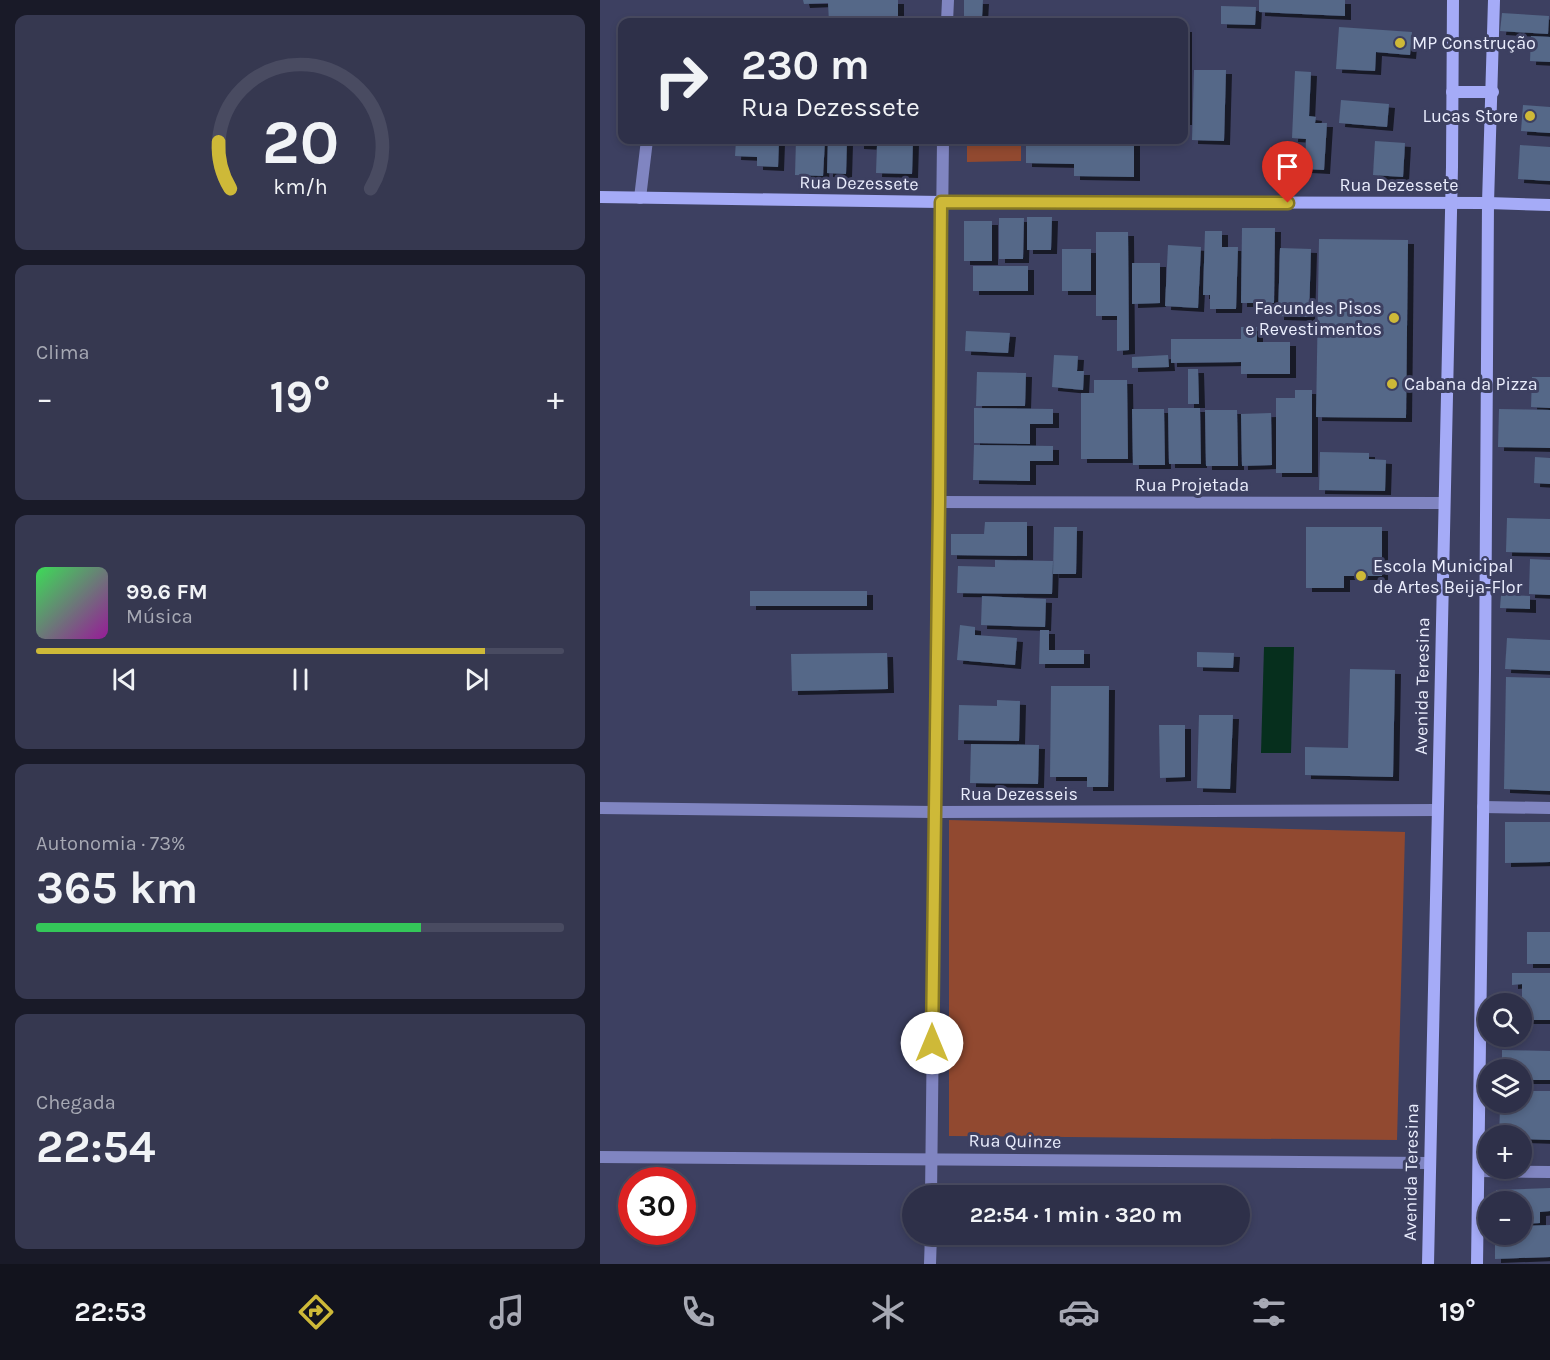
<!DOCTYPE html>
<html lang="pt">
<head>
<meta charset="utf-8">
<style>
  :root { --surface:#2e3049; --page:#363850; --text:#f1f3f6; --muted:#a7a9b4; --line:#494b61; --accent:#ceb938 }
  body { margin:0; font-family:Karla,sans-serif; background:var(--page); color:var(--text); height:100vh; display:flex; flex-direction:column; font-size:22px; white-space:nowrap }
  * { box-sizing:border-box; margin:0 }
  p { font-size:20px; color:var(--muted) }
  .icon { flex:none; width:33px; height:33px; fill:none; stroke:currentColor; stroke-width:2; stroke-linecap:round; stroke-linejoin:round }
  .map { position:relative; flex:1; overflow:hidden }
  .sheet { display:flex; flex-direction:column; gap:15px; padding:15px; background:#191a28; width:600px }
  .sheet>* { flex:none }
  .banner { position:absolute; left:18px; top:18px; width:570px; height:126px; border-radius:12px; box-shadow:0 3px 9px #0003,0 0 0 2px var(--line); background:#2e3049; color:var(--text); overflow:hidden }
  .fabs { position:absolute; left:878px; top:993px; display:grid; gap:12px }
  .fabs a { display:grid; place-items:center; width:54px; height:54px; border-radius:50%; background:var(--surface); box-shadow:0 3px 9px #0003,0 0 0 2px var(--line); font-size:30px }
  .speed { position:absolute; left:18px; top:1167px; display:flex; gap:12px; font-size:30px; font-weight:700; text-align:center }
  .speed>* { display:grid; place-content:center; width:78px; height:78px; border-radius:50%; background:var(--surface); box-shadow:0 3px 9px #0003,0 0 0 2px var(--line); line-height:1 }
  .speed .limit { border:9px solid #d22; background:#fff; color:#111 }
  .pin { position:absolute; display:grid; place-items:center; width:51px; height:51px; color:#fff; margin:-62px -26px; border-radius:50% 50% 50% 0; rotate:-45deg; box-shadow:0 0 6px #0007 }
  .pin .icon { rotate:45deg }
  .me { position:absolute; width:66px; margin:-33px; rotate:0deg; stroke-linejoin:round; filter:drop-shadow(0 0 4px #0008) }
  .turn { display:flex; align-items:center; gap:21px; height:126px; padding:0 24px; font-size:27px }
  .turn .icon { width:78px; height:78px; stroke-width:2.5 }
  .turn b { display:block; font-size:42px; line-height:51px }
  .big { font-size:45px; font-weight:700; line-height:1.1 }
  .sheet .card { flex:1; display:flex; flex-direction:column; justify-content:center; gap:9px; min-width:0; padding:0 21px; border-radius:12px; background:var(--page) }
  .sheet .dial { align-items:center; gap:0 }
  .dial svg { height:156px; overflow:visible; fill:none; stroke:var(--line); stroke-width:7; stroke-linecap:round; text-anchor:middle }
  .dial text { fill:var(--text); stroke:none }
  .song { display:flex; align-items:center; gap:18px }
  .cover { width:72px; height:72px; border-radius:9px; background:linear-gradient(135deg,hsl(130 70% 55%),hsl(300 70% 35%)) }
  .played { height:6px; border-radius:3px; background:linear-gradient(90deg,var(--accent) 85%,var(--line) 85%) }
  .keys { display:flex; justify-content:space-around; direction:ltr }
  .heat { display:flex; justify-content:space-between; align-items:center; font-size:33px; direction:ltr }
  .charge { height:9px; border-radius:4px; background:linear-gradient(90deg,#34c759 73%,var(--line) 0) }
  .trip { position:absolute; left:302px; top:1185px; width:348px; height:60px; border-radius:30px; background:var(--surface); box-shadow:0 3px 9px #0003,0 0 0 2px var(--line); font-weight:700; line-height:60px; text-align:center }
  .dock { display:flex; height:96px; justify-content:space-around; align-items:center; background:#12131d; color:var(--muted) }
  .dock .icon { width:42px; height:42px }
  .dock .on { color:var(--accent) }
  .dock b { font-size:27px; color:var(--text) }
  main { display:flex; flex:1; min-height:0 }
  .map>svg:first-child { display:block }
  .green { fill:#914930 }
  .water { fill:#062f1d }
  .building { fill:#546888; filter:url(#shadow) }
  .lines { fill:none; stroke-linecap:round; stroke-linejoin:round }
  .lane { stroke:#8085c1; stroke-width:12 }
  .street { stroke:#8085c1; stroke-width:12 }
  .secondary { stroke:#a5abf7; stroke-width:12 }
  .route-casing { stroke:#867824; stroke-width:15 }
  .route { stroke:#ceb938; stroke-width:10 }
  .poi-dot { fill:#ceb938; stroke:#3d4061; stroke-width:2 }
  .labels { text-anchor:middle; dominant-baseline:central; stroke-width:6; stroke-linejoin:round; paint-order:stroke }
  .poi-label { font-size:18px; fill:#eaedfd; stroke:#3d4061; text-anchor:start }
  .street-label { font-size:18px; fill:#eaedfd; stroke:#3d4061 }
</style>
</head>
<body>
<main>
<section class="sheet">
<div class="card dial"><svg viewBox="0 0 100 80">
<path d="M14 69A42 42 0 1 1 86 69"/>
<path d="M14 69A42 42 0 0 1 8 45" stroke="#ceb938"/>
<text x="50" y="56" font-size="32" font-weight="700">20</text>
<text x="50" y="72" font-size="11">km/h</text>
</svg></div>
<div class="card"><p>Clima</p>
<div class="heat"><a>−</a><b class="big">19°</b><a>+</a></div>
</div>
<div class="card">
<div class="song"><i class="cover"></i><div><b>99.6 FM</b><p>Música</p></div></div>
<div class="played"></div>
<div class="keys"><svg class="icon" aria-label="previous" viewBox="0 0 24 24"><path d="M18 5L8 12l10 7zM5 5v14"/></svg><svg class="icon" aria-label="pause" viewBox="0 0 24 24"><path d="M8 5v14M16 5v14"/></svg><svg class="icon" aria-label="next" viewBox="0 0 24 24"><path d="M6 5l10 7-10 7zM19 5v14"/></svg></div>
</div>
<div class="card"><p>Autonomia · 73%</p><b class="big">365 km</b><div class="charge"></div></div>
<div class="card"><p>Chegada</p><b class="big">22:54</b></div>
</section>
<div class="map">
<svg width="950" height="1264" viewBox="0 0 950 1264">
  <defs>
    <filter id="shadow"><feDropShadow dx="6" dy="4" stdDeviation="0" flood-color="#0009"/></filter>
  </defs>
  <rect width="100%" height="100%" fill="#3d4061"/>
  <g class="green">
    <polygon points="367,140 421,140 421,161 367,162"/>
    <polygon points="349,820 805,832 797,1140 349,1136"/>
  </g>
  <polygon class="water" points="664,647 694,647 691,753 661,753"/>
  <g class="building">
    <polygon points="203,0 298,0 298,22 229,22 228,3 204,4"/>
    <polygon points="364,0 383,0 382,17 364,17"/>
    <polygon points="659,0 745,0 745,16 659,12"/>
    <polygon points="621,6 656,7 655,25 621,24"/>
    <polygon points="902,13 949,16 948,34 900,31"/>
    <polygon points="739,27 812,32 810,55 776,52 775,71 736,69"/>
    <rect x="584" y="28" width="2" height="93"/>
    <polygon points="931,36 950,37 950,62 930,61"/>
    <polygon points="594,70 626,70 624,141 592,140"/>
    <polygon points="695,71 711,72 709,116 716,117 715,123 727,123 724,170 705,169 706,139 692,138"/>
    <polygon points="741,100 789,104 787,127 739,123"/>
    <polygon points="923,105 950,107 950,133 921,131"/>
    <polygon points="136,140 179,140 178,167 157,166 157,157 135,156"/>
    <polygon points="196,140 225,140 223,176 195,175"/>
    <polygon points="228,140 247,140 246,174 227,173"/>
    <polygon points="258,140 313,140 312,174 276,173 277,146 258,145"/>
    <polygon points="426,140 534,140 534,177 474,176 474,164 426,163"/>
    <polygon points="775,141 805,143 803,177 773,175"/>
    <polygon points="920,145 950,147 950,181 918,179"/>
    <polygon points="427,217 452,217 451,250 427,250"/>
    <polygon points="399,218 424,218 423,259 399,259"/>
    <rect x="364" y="221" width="28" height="40"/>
    <polygon points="642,228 675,228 674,303 641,303"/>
    <polygon points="605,231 622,231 622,247 638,247 636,309 610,309 610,295 603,295"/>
    <polygon points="496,232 528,232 529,350 517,351 517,316 496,316"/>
    <polygon points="719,239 808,240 806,418 716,417"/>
    <polygon points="568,245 601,247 598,308 565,306"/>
    <polygon points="680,248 711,249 709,317 678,316"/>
    <rect x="462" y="249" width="29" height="42"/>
    <polygon points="532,263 560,263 560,303 532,304"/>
    <rect x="373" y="266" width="55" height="25"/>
    <polygon points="641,327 657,327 657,342 690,342 690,374 641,374 641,362 571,363 571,339 641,339"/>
    <polygon points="366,331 410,333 408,353 365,351"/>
    <polygon points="454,355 478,356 477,371 484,371 483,390 452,387"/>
    <polygon points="568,355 569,367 532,368 532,357"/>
    <polygon points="588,369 598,369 599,404 588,404"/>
    <polygon points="377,372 426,373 425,406 376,406"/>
    <polygon points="932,377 950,377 950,408 931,407"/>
    <polygon points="494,380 527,380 528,459 481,459 481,393 494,393"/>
    <polygon points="695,390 712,390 712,473 676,473 676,398 695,398"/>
    <polygon points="374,408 453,409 453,424 430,424 430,444 374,443"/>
    <polygon points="568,408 600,408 601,464 569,464"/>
    <polygon points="532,409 564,409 565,465 533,465"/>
    <polygon points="899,409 950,410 950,448 898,447"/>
    <polygon points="605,410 637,410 638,466 606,466"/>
    <polygon points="671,413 672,465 642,466 641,414"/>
    <polygon points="374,445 453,446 453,461 430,461 430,481 373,480"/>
    <polygon points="720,452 769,453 769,459 786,460 785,491 719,490"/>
    <polygon points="935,457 950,458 950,484 934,483"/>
    <polygon points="907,518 950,519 950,553 906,552"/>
    <polygon points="385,522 427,522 427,556 351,555 351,534 384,534"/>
    <polygon points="454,527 477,527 476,574 453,574"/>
    <polygon points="706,527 782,527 782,576 744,576 744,588 706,588"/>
    <polygon points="930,559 950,560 950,595 929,594"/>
    <polygon points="395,560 453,561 452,594 357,593 358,566 395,567"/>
    <rect x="150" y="591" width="117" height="15"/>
    <polygon points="901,595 930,596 930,609 900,608"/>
    <polygon points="382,596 446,599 445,627 381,625"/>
    <polygon points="360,625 375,627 375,635 417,638 415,665 357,660"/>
    <polygon points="440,630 449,630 449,650 484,650 484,664 439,664"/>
    <polygon points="907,638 950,640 950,671 905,669"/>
    <polygon points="597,652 634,653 633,668 597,667"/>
    <polygon points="287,653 288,689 192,691 191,654"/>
    <polygon points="750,669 795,670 793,777 705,775 705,747 748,748"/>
    <polygon points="906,677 950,678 950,791 904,789"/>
    <polygon points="451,686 509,686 508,787 487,787 487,777 450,777"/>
    <polygon points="397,700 420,701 419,741 358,740 359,705 397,706"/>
    <polygon points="599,715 633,715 630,789 597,788"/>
    <polygon points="559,725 585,725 585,777 560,778"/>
    <polygon points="371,744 439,745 438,784 370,783"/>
    <polygon points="905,822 950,822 950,862 905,863"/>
    <rect x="927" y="932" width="23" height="32"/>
    <polygon points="912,973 950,973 950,1020 922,1020 922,984 912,985"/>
    <polygon points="902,1050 950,1051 950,1080 921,1080 921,1070 902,1070"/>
    <polygon points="921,1091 950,1091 950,1140 921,1139 921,1136 899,1136 900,1109 896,1108 896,1102 921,1102"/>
    <polygon points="950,1188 950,1211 940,1212 940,1223 921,1224 921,1202 896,1202 896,1190"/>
    <polygon points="950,1225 950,1257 895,1259 895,1234 921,1234 921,1226"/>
  </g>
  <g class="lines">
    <polyline class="lane" points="40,198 47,140"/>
    <g class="street">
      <polyline points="347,22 348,0"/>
      <polyline points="339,502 844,503"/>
      <polyline points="883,807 950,808"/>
      <polyline points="0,808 334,812 837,810"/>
      <polyline points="0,1157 829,1163"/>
      <polyline points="879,1171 950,1172"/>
      <polyline points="331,1196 343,140"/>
      <polyline points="330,1264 331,1234"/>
    </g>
    <g class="secondary">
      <polyline points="852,92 893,92"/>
      <polyline points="0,197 341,202 888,203 950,205"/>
      <polyline points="828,1264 852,167 853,0"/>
      <polyline points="877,1264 885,671 888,203 894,0"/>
    </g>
  </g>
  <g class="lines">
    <defs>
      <polyline id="route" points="332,1043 339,502 341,202 688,203"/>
    </defs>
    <use href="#route" class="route-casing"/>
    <use href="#route" class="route"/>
  </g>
  <g class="poi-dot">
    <circle cx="800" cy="43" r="6"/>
    <circle cx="930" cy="116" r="6"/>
    <circle cx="794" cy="318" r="6"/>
    <circle cx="792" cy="384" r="6"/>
    <circle cx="761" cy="576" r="6"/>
  </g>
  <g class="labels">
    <g class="poi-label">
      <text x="812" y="43">MP Construção</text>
      <text x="918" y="116" text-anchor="end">Lucas Store</text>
      <text x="782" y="308" text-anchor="end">Facundes Pisos<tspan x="782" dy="21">e Revestimentos</tspan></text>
      <text x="804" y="384">Cabana da Pizza</text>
      <text x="773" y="566">Escola Municipal<tspan x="773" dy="21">de Artes Beija-Flor</tspan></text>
    </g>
    <g class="street-label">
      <text transform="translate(259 183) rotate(1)">Rua Dezessete</text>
      <text x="799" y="185">Rua Dezessete</text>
      <text x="592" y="485">Rua Projetada</text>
      <text transform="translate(822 686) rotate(-89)">Avenida Teresina</text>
      <text x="419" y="794">Rua Dezesseis</text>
      <text transform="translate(415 1141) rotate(1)">Rua Quinze</text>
      <text transform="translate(811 1172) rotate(-89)">Avenida Teresina</text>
    </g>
  </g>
</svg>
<div class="fabs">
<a><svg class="icon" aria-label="search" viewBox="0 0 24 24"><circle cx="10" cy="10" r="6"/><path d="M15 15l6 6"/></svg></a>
<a><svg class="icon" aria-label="layers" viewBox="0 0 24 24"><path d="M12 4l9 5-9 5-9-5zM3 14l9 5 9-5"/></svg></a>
<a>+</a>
<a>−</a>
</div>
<div class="speed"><div class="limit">30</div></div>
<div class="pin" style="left:688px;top:203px;background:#d93025"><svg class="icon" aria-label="arrive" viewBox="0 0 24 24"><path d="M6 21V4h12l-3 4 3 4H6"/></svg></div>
<svg class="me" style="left:332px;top:1043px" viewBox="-20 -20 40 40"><circle r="19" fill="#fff"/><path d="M0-13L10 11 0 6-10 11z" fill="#ceb938"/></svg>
<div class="trip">22:54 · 1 min · 320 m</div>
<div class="banner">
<div class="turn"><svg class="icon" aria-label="right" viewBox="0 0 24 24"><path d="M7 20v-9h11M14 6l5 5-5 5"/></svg><div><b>230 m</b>Rua Dezessete</div></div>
</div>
</div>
</main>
<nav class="dock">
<b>22:53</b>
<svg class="icon on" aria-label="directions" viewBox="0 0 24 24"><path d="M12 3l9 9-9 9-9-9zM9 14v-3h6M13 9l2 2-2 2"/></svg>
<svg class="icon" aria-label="music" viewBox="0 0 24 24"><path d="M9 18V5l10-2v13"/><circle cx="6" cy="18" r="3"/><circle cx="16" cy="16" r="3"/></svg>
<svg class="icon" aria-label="phone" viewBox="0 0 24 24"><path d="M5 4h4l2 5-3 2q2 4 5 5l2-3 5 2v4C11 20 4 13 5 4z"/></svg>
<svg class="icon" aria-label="climate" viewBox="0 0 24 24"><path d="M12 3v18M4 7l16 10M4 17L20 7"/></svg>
<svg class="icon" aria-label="car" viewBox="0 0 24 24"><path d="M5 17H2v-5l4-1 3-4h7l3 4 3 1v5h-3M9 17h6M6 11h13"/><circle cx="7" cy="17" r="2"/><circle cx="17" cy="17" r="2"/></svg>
<svg class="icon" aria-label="filters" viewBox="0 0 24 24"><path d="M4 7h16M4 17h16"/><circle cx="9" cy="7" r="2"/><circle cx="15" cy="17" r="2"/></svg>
<b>19°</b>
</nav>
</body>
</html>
